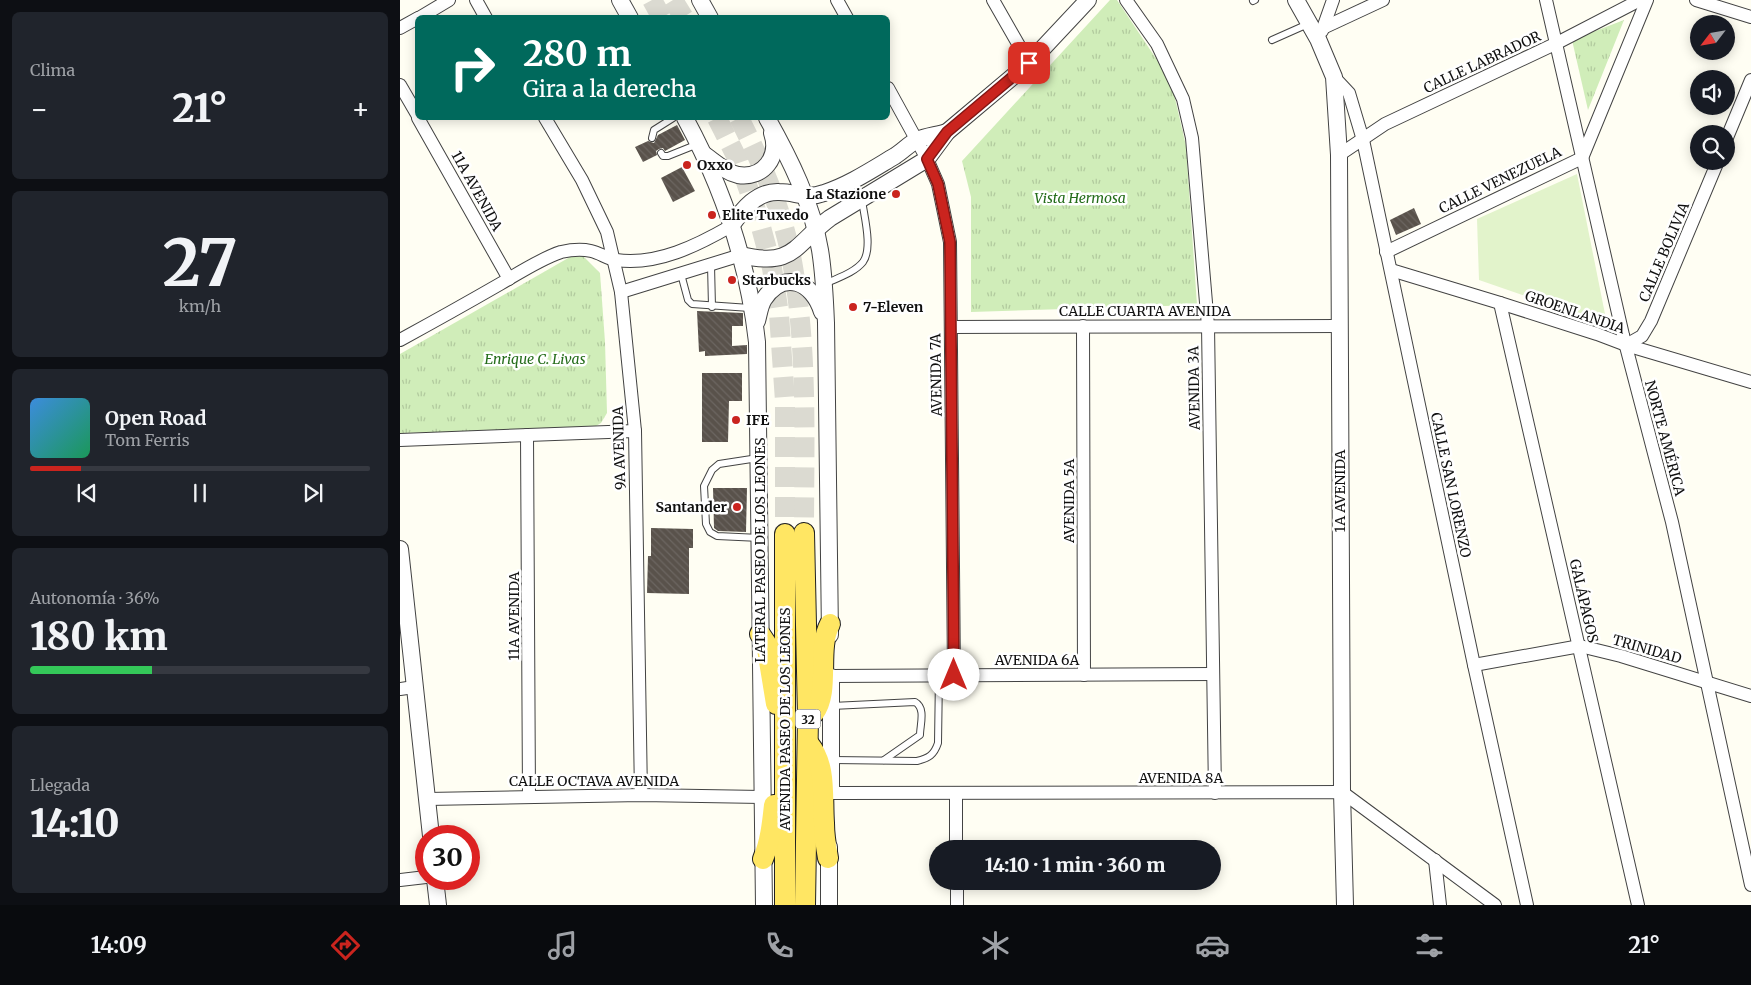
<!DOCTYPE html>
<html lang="es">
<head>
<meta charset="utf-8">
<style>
  :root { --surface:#171b24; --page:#20242c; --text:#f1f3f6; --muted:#9ea1a6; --line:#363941; --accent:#ca241e }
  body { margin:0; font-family:Merriweather,serif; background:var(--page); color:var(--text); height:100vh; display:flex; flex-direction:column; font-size:19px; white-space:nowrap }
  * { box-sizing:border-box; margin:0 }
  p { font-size:16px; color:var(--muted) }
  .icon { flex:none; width:28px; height:28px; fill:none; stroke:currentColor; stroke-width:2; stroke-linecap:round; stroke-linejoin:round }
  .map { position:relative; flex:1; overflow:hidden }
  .sheet { display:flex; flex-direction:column; gap:12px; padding:12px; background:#0d0f14; width:400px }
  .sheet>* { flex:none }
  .hud { position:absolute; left:15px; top:15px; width:475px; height:105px; border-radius:8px; box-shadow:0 2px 12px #0003; background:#00695c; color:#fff; overflow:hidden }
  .needle { width:32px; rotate:239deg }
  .buttons { position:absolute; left:1290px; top:15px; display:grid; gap:10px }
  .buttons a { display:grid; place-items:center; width:45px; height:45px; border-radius:50%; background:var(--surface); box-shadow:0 2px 12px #0003; font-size:25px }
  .speed { position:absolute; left:15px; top:825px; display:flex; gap:10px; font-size:25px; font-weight:700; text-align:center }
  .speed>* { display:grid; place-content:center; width:65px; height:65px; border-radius:50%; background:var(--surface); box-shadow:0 2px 12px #0003; line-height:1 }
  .speed .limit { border:8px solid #d22; background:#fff; color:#111 }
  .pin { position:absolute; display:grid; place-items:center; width:42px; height:42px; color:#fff; margin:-21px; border-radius:10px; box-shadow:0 2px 8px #0006 }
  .me { position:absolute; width:55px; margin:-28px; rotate:0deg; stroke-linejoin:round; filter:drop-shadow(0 0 4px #0008) }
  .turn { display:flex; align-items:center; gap:18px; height:105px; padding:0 25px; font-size:22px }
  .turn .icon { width:65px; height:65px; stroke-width:2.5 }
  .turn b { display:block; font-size:35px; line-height:42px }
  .big { font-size:38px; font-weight:800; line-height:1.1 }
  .sheet .card { flex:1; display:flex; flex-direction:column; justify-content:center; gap:8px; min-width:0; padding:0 18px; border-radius:8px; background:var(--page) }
  .sheet .dial { align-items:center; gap:0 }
  .dial b { font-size:65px; line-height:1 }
  .song { display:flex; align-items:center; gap:15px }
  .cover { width:60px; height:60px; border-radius:8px; background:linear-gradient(135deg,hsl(210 70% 55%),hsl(150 70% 35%)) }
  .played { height:5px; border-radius:2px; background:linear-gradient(90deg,var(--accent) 15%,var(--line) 15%) }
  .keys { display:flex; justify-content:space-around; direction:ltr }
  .heat { display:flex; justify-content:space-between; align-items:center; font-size:28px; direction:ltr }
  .charge { height:8px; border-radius:4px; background:linear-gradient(90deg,#34c759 36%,var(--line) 0) }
  .trip { position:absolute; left:529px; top:840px; width:292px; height:50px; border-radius:25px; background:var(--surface); box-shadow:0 2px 12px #0003; font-weight:800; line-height:50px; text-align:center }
  .menu { display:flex; height:80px; justify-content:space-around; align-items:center; background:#090b0e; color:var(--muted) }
  .menu .icon { width:35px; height:35px }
  .menu .selected { color:var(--accent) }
  .menu b { font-size:22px; color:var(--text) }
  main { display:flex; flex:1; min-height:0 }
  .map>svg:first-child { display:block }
  .grass { fill:url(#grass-tufts) }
  .pitch { fill:#e2f3cb }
  .building { fill:url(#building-back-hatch) }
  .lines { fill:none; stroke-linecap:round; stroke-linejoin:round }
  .primary-tunnel { stroke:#dbdad1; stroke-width:20; stroke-dasharray:20 10; stroke-linecap:butt }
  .service-casing { stroke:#434343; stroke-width:8 }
  .minor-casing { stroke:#434343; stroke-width:14 }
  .tertiary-casing { stroke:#434343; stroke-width:18 }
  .primary-casing { stroke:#212121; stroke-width:22 }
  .service { stroke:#fff; stroke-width:6 }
  .minor { stroke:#fff; stroke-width:12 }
  .tertiary { stroke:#fff; stroke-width:16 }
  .primary { stroke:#ffe663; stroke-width:20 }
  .route-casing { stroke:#831714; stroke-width:12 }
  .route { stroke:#ca241e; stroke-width:9 }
  .poi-dot { fill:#ca241e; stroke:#fff; stroke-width:2 }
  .labels { text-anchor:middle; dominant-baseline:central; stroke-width:5; stroke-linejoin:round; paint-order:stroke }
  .shield { fill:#fff; stroke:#585858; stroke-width:1 }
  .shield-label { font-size:12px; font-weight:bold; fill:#101010 }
  .street-label { font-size:14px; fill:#101010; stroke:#fff }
  .poi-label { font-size:14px; font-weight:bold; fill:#101010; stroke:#fff; text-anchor:start }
  .park-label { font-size:14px; font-style:italic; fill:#256d1b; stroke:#fff }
</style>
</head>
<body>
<main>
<section class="sheet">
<div class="card"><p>Clima</p>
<div class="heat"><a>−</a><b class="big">21°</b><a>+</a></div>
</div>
<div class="card dial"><b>27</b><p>km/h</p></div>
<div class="card">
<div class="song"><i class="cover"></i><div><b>Open Road</b><p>Tom Ferris</p></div></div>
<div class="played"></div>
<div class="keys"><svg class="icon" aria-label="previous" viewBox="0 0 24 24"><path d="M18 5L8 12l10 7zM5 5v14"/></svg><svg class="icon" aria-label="pause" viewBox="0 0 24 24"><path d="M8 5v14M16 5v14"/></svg><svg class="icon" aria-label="next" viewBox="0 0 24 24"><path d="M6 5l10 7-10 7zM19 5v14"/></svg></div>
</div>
<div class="card"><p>Autonomía · 36%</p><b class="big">180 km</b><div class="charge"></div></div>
<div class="card"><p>Llegada</p><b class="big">14:10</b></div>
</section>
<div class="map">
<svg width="1351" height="905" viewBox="0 0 1351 905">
  <defs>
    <pattern id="grass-tufts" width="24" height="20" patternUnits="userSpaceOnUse" patternTransform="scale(1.25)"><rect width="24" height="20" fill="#d0edb9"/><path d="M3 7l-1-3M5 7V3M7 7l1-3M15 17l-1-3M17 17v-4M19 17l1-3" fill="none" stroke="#b2ca9e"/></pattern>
    <pattern id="building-back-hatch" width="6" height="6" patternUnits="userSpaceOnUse" patternTransform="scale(1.25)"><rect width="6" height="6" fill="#59524b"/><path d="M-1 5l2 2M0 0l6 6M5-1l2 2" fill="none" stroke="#6c6661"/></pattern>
  </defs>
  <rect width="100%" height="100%" fill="#fffef3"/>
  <g class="grass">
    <polygon points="710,0 717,0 771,81 786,146 797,305 571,312 571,197 562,161"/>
    <polygon points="1224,20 1188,110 1172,40"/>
    <polygon points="183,256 200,273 205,342 207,413 201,423 191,429 0,433 0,354 170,257"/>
  </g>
  <polygon class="pitch" points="1177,174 1207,324 1079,280 1077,219"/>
  <g class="building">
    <polygon points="277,125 285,140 265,151 263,148 259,149 256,151 257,155 243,162 235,147 248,141 254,143 258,135"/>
    <polygon points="282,167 295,191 273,202 261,178"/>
    <polygon points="1014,208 1021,224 996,235 990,220"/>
    <polygon points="297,311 343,313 343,326 332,326 332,346 347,345 347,354 305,356 305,351 299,352"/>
    <polygon points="302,373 342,373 342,401 329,401 328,442 302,442"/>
    <polygon points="313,488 347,488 346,532 318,531 314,528"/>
    <polygon points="251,528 293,529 293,548 289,548 289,594 247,593 248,556 251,556"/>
  </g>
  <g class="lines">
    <g class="primary-tunnel">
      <polyline points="252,0 262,18"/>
      <polyline points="273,0 284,18"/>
      <polyline points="317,118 339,162 358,216 372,268 379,314 385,401 385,534"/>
      <path d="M339 118C363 165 384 214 393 267 408 354 404 444 404 533"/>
    </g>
    <defs>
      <g id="service">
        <polyline points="853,1 855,0"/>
        <polyline points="872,40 908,24"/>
        <polyline points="252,138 254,130 273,118"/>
        <polyline points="261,153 263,156 268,156 298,144"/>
        <polyline points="311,265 312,307"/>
        <polyline points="281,274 288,300 292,304 350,308"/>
        <path d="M425 284C437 278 454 273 463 262 473 248 464 216 462 200"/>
        <polyline points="358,458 319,464 312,470 304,486 306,524 310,532 317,536 360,538"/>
        <path d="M432 706 515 702C526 708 520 725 520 735L484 760"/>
        <path d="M432 760 517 761C529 758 534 755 538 743L539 676"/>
      </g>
      <g id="minor">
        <polyline points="76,0 86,18"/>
        <polyline points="437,0 447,18"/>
        <polyline points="593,0 629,63"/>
        <polyline points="726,0 757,44 783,99 792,138 808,326 815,793"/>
        <polyline points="1146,0 1223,335 1272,522 1351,885"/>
        <polyline points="1296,0 1351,17"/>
        <polyline points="19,18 49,0"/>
        <polyline points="925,27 983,0"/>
        <polyline points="0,28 18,18"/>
        <polyline points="922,31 933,0"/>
        <polyline points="934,77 949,93 963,140 1074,665 1127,905"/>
        <polyline points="0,85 18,116"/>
        <polyline points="488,88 527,159 538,184 550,242 554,675"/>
        <polyline points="18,118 109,279"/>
        <polyline points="145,118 182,180 207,232 221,292 235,431 241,795"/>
        <polyline points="1326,140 1351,80"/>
        <polyline points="939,155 985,124 1157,43 1240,0"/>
        <polyline points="986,252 1182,158 1247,0"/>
        <polyline points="991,270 1100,303 1197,334 1226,345 1351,382"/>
        <polyline points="221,292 341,255"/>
        <polyline points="1100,303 1238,905"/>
        <polyline points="683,326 684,675"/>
        <polyline points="551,327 939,326"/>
        <path d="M0 340C33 322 67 303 100 284 119 273 140 259 161 252 170 250 182 249 191 251 200 253 208 259 216 260 257 266 298 245 331 226"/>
        <polyline points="1226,345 1242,336 1251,321 1318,161"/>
        <polyline points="127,435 129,797"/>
        <polyline points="0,440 235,431"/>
        <polyline points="1074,665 1180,646 1221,656 1351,696"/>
        <polyline points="431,676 813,674"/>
        <polyline points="0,689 14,687"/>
        <polyline points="431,793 942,792 1095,905"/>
        <polyline points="556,793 556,849"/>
        <polyline points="27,799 241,795 362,797"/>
        <polyline points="1035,860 1040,905"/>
        <polyline points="0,880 26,877"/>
        <polyline points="557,881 557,905"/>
      </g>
      <g id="tertiary">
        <polyline points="220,0 230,18"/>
        <polyline points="300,0 310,18"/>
        <polyline points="896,0 918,39 934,77 939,155 942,792 945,905"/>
        <path d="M285 118C323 188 348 262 357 342L364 905"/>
        <path d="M367 118C390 159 412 203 420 250 424 274 425 299 426 323L430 635"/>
        <path d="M305 155C315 162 325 172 338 175 364 179 380 156 372 133"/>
        <path d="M331 226C343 209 357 191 379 192 397 192 405 200 424 193 449 185 473 169 495 156 503 151 509 144 517 140 526 136 538 135 547 132"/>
        <path d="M341 255C394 268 394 245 430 218L527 159 547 132 629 63 688 0"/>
        <path d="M357 321C359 314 360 305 364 299 384 269 413 282 422 312"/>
        <polyline points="0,549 31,836"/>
        <polyline points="431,788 431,677"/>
        <polyline points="429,847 429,905"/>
        <polyline points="35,879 38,905"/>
      </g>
      <g id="primary">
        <polyline points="404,533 408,717 405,905"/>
        <polyline points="385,534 385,905"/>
        <polyline points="360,634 366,643 376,704"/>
        <path d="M414 713C431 690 416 650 430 624"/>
        <path d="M409 744C427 766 422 796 424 823 424 835 426 847 428 858"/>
        <path d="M363 859C370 842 372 824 374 805"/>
      </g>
    </defs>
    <use href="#service" class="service-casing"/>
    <use href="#minor" class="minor-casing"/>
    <use href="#tertiary" class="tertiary-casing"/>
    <use href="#primary" class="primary-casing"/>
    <use href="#service" class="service"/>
    <use href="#minor" class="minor"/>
    <use href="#tertiary" class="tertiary"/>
    <use href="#primary" class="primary"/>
  </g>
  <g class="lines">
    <defs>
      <polyline id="route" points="554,675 550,242 538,184 527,159 547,132 629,63"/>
    </defs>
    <use href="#route" class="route-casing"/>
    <use href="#route" class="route"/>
  </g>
  <g class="poi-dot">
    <circle cx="287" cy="165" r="5"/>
    <circle cx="496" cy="194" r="5"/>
    <circle cx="312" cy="215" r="5"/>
    <circle cx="332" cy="280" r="5"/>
    <circle cx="453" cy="307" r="5"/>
    <circle cx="336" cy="420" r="5"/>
    <circle cx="337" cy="507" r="5"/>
  </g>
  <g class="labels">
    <rect class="shield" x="395.5" y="709.5" width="25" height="19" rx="4"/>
    <g class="shield-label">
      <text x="408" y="719">32</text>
    </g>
    <g class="street-label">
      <text transform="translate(1082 62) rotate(-25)">CALLE LABRADOR</text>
      <text transform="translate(1100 180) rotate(-26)">CALLE VENEZUELA</text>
      <text transform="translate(77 191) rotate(61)">11A AVENIDA</text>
      <text transform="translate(1264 252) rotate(-67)">CALLE BOLIVIA</text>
      <text x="745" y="311">CALLE CUARTA AVENIDA</text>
      <text transform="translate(1175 312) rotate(19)">GROENLANDIA</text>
      <text transform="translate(536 375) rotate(-91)">AVENIDA 7A</text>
      <text transform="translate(794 388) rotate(-91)">AVENIDA 3A</text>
      <text transform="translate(1265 438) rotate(75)">NORTE AMÉRICA</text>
      <text transform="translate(219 448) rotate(-92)">9A AVENIDA</text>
      <text transform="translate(1051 485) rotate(78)">CALLE SAN LORENZO</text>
      <text transform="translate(940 491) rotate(-90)">1A AVENIDA</text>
      <text transform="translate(669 501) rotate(-90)">AVENIDA 5A</text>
      <text transform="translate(360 550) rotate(-90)">LATERAL PASEO DE LOS LEONES</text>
      <text transform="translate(1184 601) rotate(77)">GALÁPAGOS</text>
      <text transform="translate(114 616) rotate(-90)">11A AVENIDA</text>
      <text transform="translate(1247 649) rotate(16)">TRINIDAD</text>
      <text x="637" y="660">AVENIDA 6A</text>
      <text transform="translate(385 719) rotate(-90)">AVENIDA PASEO DE LOS LEONES</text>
      <text x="781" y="778">AVENIDA 8A</text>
      <text x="194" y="781">CALLE OCTAVA AVENIDA</text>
    </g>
    <g class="poi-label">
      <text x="297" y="165">Oxxo</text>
      <text x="486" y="194" text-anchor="end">La Stazione</text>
      <text x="322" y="215">Elite Tuxedo</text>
      <text x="342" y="280">Starbucks</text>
      <text x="463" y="307">7-Eleven</text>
      <text x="346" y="420">IFE</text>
      <text x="327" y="507" text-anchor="end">Santander</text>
    </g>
    <g class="park-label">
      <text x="680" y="198">Vista Hermosa</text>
      <text x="135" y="359">Enrique C. Livas</text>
    </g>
  </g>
</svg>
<div class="buttons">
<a><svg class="needle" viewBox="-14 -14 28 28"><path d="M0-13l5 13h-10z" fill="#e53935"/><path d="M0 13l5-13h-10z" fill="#9ea1a6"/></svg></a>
<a><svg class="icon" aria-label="sound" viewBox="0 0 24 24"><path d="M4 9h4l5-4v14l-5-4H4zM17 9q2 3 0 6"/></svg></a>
<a><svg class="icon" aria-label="search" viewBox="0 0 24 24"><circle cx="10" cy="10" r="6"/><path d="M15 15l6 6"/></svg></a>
</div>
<div class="speed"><div class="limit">30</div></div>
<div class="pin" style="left:629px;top:63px;background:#d93025"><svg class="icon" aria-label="arrive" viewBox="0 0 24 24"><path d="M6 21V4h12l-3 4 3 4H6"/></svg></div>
<svg class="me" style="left:554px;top:675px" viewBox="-20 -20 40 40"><circle r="19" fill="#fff"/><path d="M0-13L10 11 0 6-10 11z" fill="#ca241e"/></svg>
<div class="trip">14:10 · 1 min · 360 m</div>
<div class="hud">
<div class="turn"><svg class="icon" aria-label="right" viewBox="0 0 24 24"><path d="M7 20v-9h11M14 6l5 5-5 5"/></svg><div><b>280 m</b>Gira a la derecha</div></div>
</div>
</div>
</main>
<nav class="menu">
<b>14:09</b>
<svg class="icon selected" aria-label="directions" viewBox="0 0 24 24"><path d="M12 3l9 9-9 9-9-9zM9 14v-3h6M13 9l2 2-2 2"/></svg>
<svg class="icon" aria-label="music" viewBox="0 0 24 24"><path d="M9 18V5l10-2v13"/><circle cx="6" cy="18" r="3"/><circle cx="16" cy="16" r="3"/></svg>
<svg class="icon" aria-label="phone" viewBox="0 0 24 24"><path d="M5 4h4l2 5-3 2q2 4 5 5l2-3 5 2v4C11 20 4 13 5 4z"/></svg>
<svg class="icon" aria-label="climate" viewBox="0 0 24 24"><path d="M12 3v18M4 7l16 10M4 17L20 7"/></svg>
<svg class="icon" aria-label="car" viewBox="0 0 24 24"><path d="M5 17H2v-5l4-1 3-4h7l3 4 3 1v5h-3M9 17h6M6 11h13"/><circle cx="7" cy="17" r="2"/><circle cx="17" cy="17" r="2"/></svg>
<svg class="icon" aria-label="filters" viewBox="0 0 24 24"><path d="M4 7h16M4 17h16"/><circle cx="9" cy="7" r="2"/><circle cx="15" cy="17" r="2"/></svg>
<b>21°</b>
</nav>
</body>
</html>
